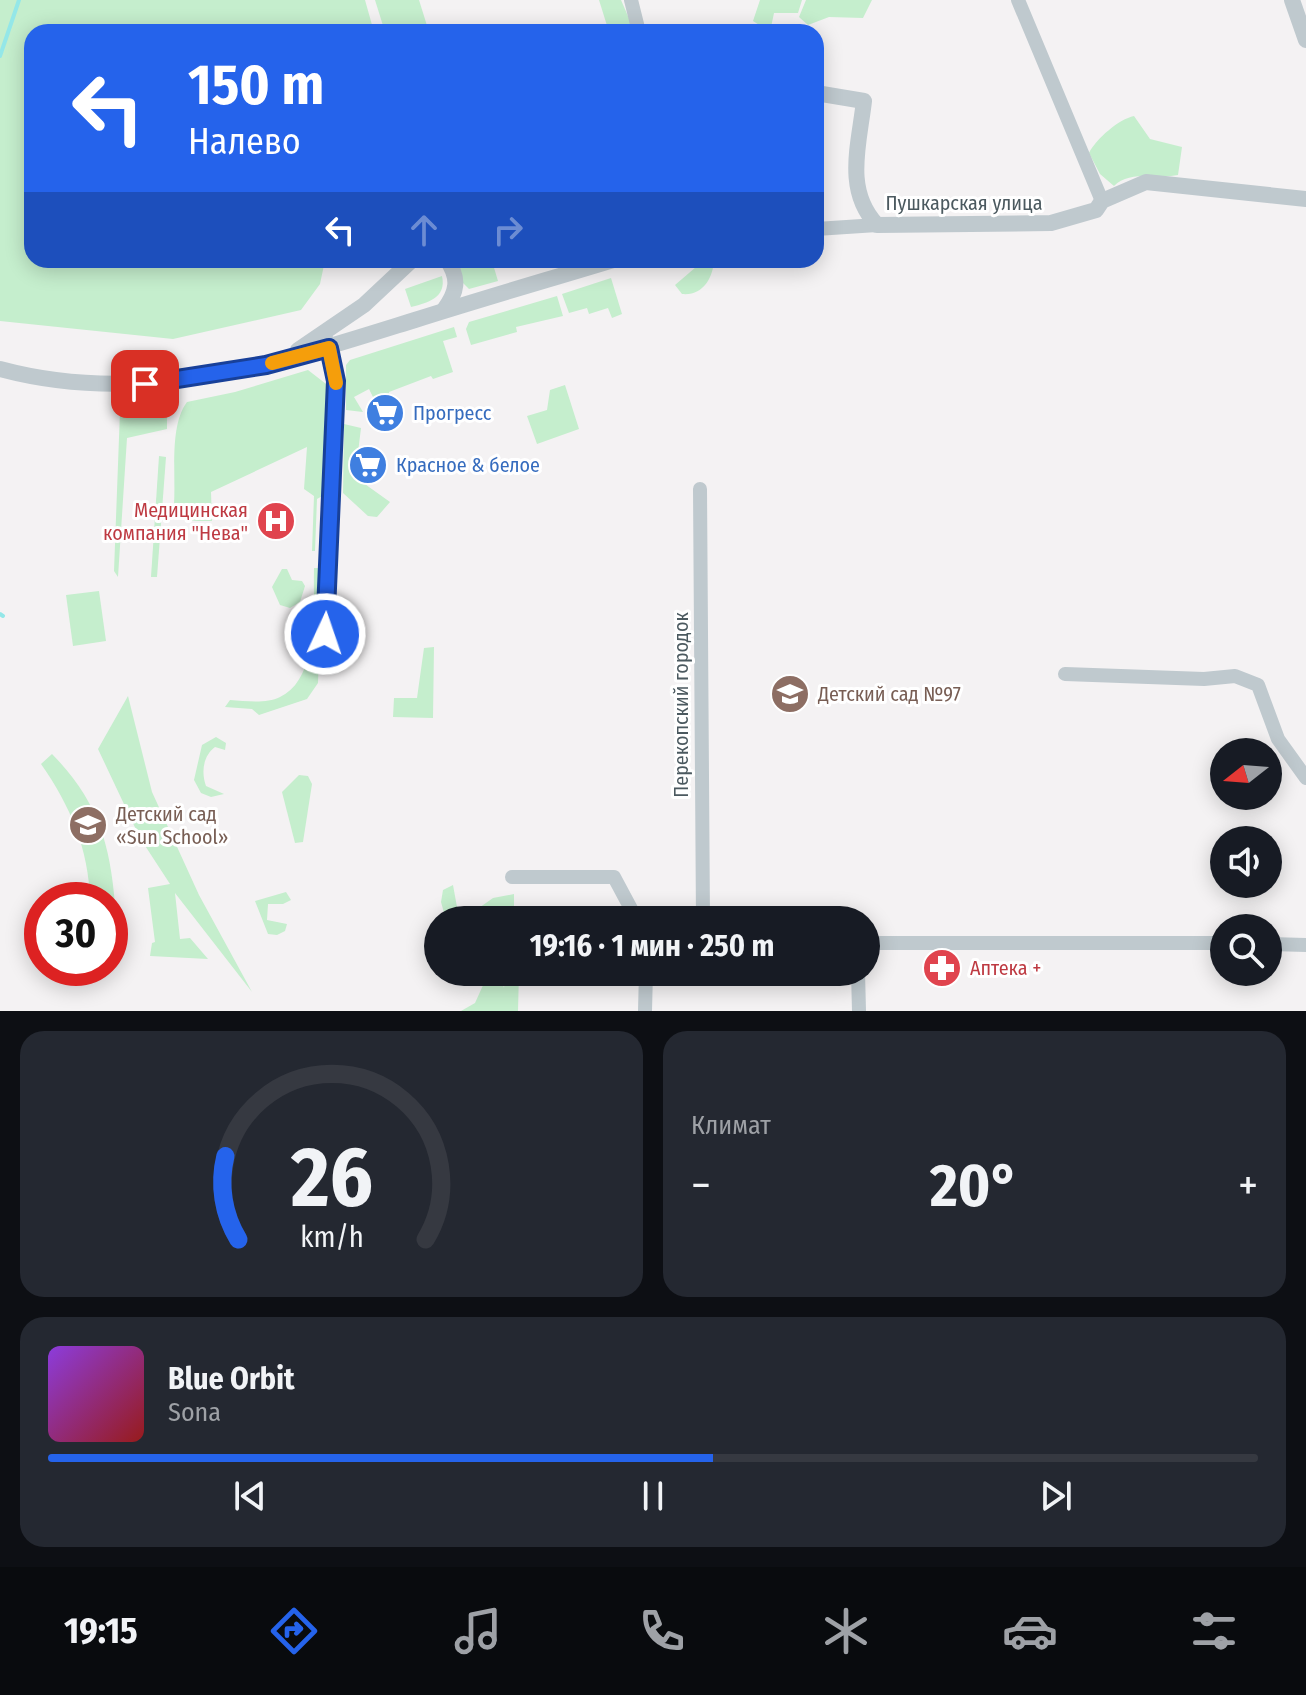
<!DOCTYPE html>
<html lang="ru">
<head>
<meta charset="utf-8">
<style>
  :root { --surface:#171b24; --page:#242831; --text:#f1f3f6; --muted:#9ea1a6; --line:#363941; --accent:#2563eb }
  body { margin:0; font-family:"Fira Sans Condensed",sans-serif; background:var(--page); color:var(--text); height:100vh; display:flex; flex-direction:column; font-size:30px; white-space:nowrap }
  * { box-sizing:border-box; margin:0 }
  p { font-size:26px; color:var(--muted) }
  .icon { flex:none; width:44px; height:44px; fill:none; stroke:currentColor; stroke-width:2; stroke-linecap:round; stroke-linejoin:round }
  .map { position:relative; height:1011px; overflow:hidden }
  .panel { display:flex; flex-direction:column; gap:20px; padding:20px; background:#0d0f14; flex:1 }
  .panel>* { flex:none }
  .top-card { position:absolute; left:24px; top:24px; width:800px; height:244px; border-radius:24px; box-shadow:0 4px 20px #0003; background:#2563eb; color:#fff; overflow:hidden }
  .needle { width:52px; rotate:253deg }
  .fabs { position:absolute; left:1210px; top:738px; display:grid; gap:16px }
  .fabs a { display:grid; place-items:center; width:72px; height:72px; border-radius:50%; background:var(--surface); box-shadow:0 4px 20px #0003; font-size:40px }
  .speed { position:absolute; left:24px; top:882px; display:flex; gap:16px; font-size:40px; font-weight:700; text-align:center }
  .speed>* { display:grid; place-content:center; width:104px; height:104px; border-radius:50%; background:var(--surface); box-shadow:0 4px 20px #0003; line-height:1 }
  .speed .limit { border:12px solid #d22; background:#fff; color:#111 }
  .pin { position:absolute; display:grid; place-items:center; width:68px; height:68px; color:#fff; margin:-34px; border-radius:16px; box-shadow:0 4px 12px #0006 }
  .me { position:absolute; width:88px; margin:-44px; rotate:3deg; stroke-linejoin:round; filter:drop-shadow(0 0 6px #0008) }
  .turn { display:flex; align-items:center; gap:28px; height:168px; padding:0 32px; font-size:36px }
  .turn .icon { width:104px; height:104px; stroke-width:2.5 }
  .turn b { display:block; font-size:56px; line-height:68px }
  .lanes { display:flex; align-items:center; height:76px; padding:0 32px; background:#0003; justify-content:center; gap:40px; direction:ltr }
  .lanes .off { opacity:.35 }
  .big { font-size:60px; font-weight:700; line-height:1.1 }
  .panel .tile { flex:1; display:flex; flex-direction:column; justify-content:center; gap:12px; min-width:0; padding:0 28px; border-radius:24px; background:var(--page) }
  .panel .dial { align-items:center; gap:0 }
  .dial svg { height:208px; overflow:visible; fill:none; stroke:var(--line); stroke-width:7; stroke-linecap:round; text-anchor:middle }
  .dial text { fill:var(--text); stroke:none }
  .song { display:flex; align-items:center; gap:24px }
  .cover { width:96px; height:96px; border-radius:12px; background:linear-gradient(135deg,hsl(270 70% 55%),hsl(0 70% 35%)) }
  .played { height:8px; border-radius:4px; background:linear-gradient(90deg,var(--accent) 55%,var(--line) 55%) }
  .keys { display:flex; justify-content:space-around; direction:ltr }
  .heat { display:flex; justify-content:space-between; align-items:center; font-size:44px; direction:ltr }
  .panel .tiles { flex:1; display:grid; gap:20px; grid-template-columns:1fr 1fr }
  .tile:last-child { grid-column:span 2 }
  .trip { position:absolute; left:424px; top:906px; width:456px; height:80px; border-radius:40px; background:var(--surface); box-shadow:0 4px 20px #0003; font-weight:700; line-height:80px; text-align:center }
  .menu { display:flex; height:128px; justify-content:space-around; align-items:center; background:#090b0e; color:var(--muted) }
  .menu .icon { width:56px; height:56px }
  .menu .on { color:var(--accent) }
  .menu b { font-size:36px; color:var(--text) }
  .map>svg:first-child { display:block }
  .green { fill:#c5eecd }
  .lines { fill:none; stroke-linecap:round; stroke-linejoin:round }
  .stream { stroke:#94e7e8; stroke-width:4 }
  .minor { stroke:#bfc9ce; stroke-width:14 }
  .tertiary { stroke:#bfc9ce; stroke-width:16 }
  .route-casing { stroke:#184099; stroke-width:20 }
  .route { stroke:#2563eb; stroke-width:14 }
  .slow { stroke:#f59e0b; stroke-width:14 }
  .labels { text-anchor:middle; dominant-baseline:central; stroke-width:6; stroke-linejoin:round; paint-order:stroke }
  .street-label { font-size:20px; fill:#4b595f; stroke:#fff }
  .shop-label { font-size:20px; fill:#366cbe; stroke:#fff; text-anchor:start }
  .health-label { font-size:20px; fill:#be3a42; stroke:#fff; text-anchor:end }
  .education-label { font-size:20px; fill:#785e54; stroke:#fff; text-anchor:start }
</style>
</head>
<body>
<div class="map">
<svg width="1306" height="1011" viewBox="0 0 1306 1011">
  <rect width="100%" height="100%" fill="#f4f2f3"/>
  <g class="green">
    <polygon points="0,0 365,0 374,32 32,32 32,260 357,260 348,267 324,265 320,284 301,310 173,339 0,321"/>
    <polygon points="375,0 419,0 429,32 385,32"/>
    <polygon points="599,0 621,0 631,23 630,32 609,32"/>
    <polygon points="760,0 802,0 798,13 774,13 770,32 753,21"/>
    <polygon points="806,0 872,0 863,18 829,17 808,25 799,17"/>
    <path d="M1134 116 1150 139 1182 147 1178 175C1159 179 1129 170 1114 186L1100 174 1089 153C1096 139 1119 119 1134 116Z"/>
    <polygon points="455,260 495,260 492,261 498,281 469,289 461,281"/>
    <path d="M698 260H714C713 278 703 296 682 294L675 285 696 267Z"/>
    <path d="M442 276C447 298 427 303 411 307L405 289Z"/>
    <polygon points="611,278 622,314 612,318 608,308 589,314 587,308 569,313 562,294"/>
    <polygon points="557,296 563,316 516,327 517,332 471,345 466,329 469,322"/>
    <polygon points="454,327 457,337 443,341 453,372 433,379 431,376 389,392 390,398 376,403 369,389 354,397 363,412 346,410 346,365 350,360"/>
    <path d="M308 370 330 387 324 495 317 499 315 551H312L314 496 304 489 307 447 211 492 212 521C194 521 181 523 174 504 176 474 169 426 187 402L235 392Z"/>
    <polygon points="565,385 579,429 537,444 527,416 547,410 550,390"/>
    <polygon points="161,403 167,410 167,429 127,438 118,577 114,571 120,411 124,406"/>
    <polygon points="344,424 361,428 355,477 390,502 377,517 368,516 343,493"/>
    <polygon points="159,456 166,457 157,577 151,577"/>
    <path d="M314 568H322L318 683 307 699 259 715 252 709 225 707 230 700C246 701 266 704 280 697 320 678 313 604 314 568Z"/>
    <polygon points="282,569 287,569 292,580 302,581 305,586 300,602 290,608 280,605 272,587"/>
    <polygon points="99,591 106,641 73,646 66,595"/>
    <polygon points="434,647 433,718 393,717 394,698 417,698 424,648"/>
    <polygon points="128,696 152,792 199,895 252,992 175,893 180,939 190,938 208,959 150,956 152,943 155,942 148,888 170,884 140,838 98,749"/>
    <path d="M216 737 226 743 225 750 215 747C203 756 201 772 206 786L224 794 211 797 201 793 194 780 202 745Z"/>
    <path d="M52 754C97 800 110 842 115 904H110V900H90C89 850 70 805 41 764Z"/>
    <polygon points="299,775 308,776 312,784 303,842 295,843 282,792"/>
    <polygon points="453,885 457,907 476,910 493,898 514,894 514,906 502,911 499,920 446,920 441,902 443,890"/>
    <polygon points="286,892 291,900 283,904 268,904 267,920 287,924 285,931 277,935 268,934 255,901"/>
    <polygon points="489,972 499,972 504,988 506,972 519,972 518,1011 461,1011 475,1003"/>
  </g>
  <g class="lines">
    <g class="stream">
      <polyline points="0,56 19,0"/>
      <polyline points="0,614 3,616"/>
    </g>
    <g class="minor">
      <polyline points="631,0 639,32"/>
      <polyline points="1018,0 1102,201"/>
      <polyline points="816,229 877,225"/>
      <polyline points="700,489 703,920"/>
      <polyline points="325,634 336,381 326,338"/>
      <polyline points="1065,674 1204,679 1235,676 1258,685 1278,739 1306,778"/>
      <polyline points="512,877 614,877 637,920"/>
      <polyline points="866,943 1224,943"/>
      <polyline points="1268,944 1306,945"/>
      <polyline points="858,972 859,1011"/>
      <polyline points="645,1011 646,972"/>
    </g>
    <g class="tertiary">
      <polyline points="1292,0 1306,40"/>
      <path d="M816 93 864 101C859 145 844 190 877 225L1051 223 1096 210 1102 201 1146 182 1306 199"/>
      <path d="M444 310C457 292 460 279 447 260"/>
      <polyline points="298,350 364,305 412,260"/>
      <path d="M0 369C145 408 277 363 415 320 481 299 547 280 613 260"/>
    </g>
  </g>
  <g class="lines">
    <defs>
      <polyline id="route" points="145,384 266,365 329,348 336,381 325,634"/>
    </defs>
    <use href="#route" class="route-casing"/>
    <use href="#route" class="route"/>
    <polyline class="slow" points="272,363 329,348 336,383"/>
  </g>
  <defs>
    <symbol id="supermarket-disc" viewBox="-11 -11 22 22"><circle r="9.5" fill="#3f7fe0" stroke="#fff"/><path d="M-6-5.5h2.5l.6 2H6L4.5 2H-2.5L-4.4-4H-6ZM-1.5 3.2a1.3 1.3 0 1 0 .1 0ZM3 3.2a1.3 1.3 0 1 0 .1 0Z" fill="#fff"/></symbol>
    <symbol id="hospital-disc" viewBox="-11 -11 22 22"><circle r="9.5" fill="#e0444e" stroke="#fff"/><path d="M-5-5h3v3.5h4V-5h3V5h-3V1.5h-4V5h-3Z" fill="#fff"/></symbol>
    <symbol id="school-disc" viewBox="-11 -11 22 22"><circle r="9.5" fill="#8d6e63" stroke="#fff"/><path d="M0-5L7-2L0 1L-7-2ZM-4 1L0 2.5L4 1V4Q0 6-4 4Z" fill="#fff"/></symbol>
    <symbol id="pharmacy-disc" viewBox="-11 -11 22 22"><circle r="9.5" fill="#e0444e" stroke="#fff"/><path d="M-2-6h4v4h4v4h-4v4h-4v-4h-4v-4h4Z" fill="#fff"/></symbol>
  </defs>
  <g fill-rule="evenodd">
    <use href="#supermarket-disc" x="363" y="391" width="44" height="44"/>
    <use href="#supermarket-disc" x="346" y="443" width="44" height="44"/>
    <use href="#hospital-disc" x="254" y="499" width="44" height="44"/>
    <use href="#school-disc" x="768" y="672" width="44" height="44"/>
    <use href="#school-disc" x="66" y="803" width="44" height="44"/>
    <use href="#pharmacy-disc" x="920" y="946" width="44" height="44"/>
  </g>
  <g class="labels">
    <g class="street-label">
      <text x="964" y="203">Пушкарская улица</text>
      <text transform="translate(681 705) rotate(-90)">Перекопский городок</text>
    </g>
    <g class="shop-label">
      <text x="413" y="413">Прогресс</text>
      <text x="396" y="465">Красное &amp; белое</text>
    </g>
    <g class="health-label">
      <text x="248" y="510">Медицинская<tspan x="248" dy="23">компания "Нева"</tspan></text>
      <text x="970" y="968" text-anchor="start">Аптека +</text>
    </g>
    <g class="education-label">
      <text x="818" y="694">Детский сад №97</text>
      <text x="116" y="814">Детский сад<tspan x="116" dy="23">«Sun School»</tspan></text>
    </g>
  </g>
</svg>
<div class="fabs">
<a><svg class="needle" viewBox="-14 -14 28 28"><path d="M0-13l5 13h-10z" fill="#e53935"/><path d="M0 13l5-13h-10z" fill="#9ea1a6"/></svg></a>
<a><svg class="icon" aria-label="sound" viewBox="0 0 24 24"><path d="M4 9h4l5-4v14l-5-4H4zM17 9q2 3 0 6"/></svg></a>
<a><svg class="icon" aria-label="search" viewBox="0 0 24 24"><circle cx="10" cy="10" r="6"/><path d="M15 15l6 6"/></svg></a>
</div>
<div class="speed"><div class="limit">30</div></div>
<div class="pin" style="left:145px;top:384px;background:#d93025"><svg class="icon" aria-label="arrive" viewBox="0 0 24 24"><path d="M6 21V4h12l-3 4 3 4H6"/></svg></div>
<svg class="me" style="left:325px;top:634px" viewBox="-20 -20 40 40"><circle r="17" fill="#2563eb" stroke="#fff" stroke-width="3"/><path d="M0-11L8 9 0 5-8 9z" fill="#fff"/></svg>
<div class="trip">19:16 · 1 мин · 250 m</div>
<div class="top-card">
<div class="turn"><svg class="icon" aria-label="left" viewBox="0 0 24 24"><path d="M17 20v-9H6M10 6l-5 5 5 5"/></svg><div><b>150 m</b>Налево</div></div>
<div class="lanes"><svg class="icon" aria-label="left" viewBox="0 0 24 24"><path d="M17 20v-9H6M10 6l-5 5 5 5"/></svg><svg class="icon off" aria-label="ahead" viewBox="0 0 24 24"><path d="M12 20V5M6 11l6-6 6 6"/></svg><svg class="icon off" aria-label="right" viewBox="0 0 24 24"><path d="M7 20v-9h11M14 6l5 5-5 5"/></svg></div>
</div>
</div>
<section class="panel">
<div class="tiles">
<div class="tile dial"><svg viewBox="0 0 100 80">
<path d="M14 69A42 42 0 1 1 86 69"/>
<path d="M14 69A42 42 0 0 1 9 37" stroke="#2563eb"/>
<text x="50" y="56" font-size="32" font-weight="700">26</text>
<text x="50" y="72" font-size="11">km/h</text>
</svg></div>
<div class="tile"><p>Климат</p>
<div class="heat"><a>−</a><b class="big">20°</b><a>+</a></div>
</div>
<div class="tile">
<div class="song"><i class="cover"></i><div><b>Blue Orbit</b><p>Sona</p></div></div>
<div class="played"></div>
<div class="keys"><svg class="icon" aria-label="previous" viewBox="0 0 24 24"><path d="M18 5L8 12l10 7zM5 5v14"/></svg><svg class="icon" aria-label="pause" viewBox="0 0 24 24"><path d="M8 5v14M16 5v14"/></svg><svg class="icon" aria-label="next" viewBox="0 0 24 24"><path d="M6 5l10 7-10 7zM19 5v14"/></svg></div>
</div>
</div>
</section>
<nav class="menu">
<b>19:15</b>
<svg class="icon on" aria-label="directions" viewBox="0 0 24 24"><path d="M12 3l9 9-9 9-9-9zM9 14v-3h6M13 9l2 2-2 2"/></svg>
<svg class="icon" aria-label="music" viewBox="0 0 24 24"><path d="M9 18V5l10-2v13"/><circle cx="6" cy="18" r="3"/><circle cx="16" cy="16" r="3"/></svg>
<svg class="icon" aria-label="phone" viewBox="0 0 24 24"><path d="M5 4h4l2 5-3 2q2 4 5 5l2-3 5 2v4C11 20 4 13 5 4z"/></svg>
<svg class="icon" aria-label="climate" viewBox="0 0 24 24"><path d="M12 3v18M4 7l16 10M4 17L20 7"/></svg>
<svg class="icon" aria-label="car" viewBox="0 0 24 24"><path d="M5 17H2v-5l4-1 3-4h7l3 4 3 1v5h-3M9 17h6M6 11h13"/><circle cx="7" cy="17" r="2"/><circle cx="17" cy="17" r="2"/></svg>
<svg class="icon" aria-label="filters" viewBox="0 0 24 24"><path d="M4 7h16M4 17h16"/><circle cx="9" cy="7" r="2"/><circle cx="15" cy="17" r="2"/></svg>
</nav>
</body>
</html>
